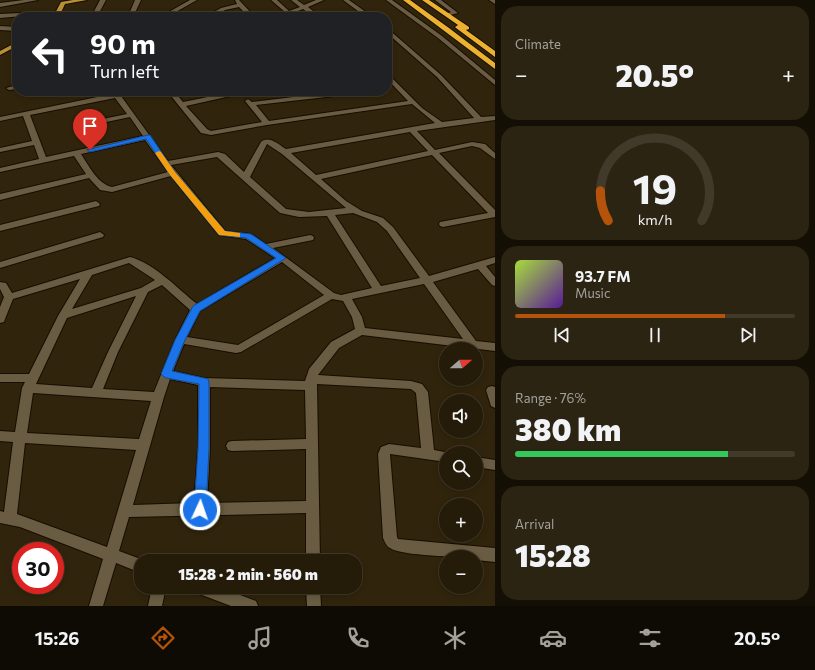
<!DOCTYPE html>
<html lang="en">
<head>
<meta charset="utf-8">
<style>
  :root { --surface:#241b09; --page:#2c2412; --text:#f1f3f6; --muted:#a3a19c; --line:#41392a; --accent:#b45309 }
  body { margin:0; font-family:Commissioner,sans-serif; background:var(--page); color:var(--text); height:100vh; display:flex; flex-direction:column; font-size:15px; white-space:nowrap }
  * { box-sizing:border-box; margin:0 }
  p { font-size:13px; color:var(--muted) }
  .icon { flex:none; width:22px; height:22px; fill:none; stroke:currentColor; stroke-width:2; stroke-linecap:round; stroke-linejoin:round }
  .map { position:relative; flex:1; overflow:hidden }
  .side { display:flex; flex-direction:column; gap:6px; padding:6px; background:#140f05; width:320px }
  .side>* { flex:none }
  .guide { position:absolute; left:12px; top:12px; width:380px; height:84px; border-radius:16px; box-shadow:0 2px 6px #0003,0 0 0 1px var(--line); background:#202124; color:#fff; overflow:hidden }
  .needle { width:26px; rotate:70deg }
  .controls { position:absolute; left:439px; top:342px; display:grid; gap:8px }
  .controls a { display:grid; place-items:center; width:44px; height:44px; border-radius:50%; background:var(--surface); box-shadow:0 2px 6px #0003,0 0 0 1px var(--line); font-size:20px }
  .speed { position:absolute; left:12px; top:542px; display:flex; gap:8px; font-size:20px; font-weight:700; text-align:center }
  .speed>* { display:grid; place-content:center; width:52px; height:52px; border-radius:50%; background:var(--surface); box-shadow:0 2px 6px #0003,0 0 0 1px var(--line); line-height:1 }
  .speed .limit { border:6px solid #d22; background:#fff; color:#111 }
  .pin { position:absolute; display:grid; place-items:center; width:34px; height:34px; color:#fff; margin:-41px -17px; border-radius:50% 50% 50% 0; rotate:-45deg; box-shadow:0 0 4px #0007 }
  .pin .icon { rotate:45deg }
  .me { position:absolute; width:44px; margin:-22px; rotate:3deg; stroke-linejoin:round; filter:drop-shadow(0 0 3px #0008) }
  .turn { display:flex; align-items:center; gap:14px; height:84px; padding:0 12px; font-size:18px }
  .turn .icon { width:52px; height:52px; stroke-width:2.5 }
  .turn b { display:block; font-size:28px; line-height:34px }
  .big { font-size:30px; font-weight:800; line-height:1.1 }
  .side .tile { flex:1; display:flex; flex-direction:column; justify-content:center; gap:6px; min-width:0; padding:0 14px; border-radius:16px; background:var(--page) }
  .side .dial { align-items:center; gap:0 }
  .dial svg { height:104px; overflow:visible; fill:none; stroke:var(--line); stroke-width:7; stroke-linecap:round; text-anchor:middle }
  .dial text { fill:var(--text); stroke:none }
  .song { display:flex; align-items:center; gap:12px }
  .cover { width:48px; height:48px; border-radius:6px; background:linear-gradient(135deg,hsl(80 70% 55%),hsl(270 70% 35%)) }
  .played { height:4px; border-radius:2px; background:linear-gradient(90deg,var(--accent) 75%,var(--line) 75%) }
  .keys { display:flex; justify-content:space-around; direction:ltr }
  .heat { display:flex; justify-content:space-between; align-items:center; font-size:22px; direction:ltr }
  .charge { height:6px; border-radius:3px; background:linear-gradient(90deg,#34c759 76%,var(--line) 0) }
  .trip { position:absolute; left:134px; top:554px; width:228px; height:40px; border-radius:16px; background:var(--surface); box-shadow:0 2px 6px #0003,0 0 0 1px var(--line); font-weight:800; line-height:40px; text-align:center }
  .tab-bar { display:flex; height:64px; justify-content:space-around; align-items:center; background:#0e0b04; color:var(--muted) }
  .tab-bar .icon { width:28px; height:28px }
  .tab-bar .current { color:var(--accent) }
  .tab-bar b { font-size:18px; color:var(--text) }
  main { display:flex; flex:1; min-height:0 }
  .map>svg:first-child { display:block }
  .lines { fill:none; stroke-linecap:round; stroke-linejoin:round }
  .minor-casing { stroke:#180d00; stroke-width:2 }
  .major-casing { stroke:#180d00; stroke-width:2 }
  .highway-casing { stroke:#180d00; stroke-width:2 }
  .minor { fill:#695c42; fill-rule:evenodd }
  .major { fill:#b78f37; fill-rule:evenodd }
  .highway { fill:#ebb130; fill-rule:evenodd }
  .route { fill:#1a73e8; stroke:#114b97 }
  .slow { fill:#f59e0b }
</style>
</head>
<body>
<main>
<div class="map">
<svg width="495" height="606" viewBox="0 0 495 606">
  <rect width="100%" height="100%" fill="#30240c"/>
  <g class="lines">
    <defs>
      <g id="minor">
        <polygon points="24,0 38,0 0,7 0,3"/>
        <polygon points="100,0 106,0 99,13 129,14 135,0 141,0 133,17 97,16 91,17"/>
        <polygon points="190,0 197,0 167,17 160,17"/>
        <polygon points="235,0 239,0 255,17 249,17 239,7 225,10 212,17 205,17 221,8 237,4"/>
        <polygon points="271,0 277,0 289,11 300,7 291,0 297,0 304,5 316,0 324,0 308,7 321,17 314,17 303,9 283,17 275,17 285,12"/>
        <polygon points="343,0 349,0 373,17 366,17"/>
        <polygon points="386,0 392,0 442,36 495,80 495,85 438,38"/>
        <polygon points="435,0 441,0 458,13 446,16 446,14 451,12"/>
        <polygon points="489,0 495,0 495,4"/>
        <polygon points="21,13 24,15 23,16 0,18 0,14"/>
        <polygon points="0,26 17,27 17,31 0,30"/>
        <path d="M387 28 441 75 481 117 495 116V120L417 131 435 150 472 142 485 144 495 153V159L480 148 472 146 439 153 495 210V217L443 227 440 226 439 224 440 222 488 213 432 155 321 179 346 201 362 211 383 218 393 227 429 276 495 257V263L486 266 495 277V286L492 285 478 269 433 282 476 341 495 343V351L362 335 339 348 318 375 411 381 422 384 428 392 434 450 450 453H446V462L390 454 397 537 398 539 495 548V562L476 560V557C460 557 401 556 390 548 386 546 385 542 383 538L378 454 381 447 389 444 421 448 416 393 411 389 317 384 320 561H306V513L129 517 119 551 146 561H141V573L116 563 103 606H89L103 559 20 527 0 523V511L4 512 13 442 0 441V431L15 432 22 388 25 382H0V374H29L58 316 80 279 13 299 5 319 4 322 0 323V307L4 297 0 289V282L6 283 12 293 130 257C154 263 178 289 197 304L275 258 246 239 219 235 171 176 112 192 100 190 89 178 0 200V194L86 174 74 156 0 172V168L39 159 34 145 0 152V148L32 141 23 116 0 121V117L117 93 141 91 121 96 168 161 218 152 225 154 244 172 261 142C269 135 279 145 286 149L435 123 412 104 267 125 211 135 201 133 167 91H174L183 102 237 91H245L244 93 186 106 207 129 211 131 262 122 245 101 248 99 252 102 344 91H364L361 93 256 105 269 121 408 101 387 79V73L422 108 442 122 474 118 437 77 387 33ZM115 98 127 114 78 124V128L130 117 143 136 46 157 30 115ZM410 132 428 151 316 175 291 153ZM145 140 168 172 112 187C98 184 89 166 81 154ZM267 144 282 154 346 208 309 212 286 209 250 177ZM217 157 280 213 299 217 327 216 372 288 341 295 334 293 273 248 313 240 314 238 313 236 310 235 266 244 251 234 225 231 171 165ZM353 213 377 222 387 231 420 278 381 286 335 215ZM282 262 324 295 238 345 187 337 200 311ZM129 263 155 280 141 288 72 309 92 275ZM424 284 463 339 365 328 362 317 352 299ZM162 285 190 310 175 340 154 392 103 389 118 352 148 292ZM136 296 108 352 92 388 36 384 67 318ZM332 299 343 301 352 317 355 329 331 342 309 369 305 381 204 378 173 371 184 344 236 353 241 352ZM170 379 198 385V448L194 503 133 505 164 397ZM210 387 305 390 306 439 232 441 228 442 226 446 228 450 232 451 306 449V501L207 503 210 448ZM33 393 151 401 139 439 27 433ZM25 443 136 450 107 547 17 514Z"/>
        <polygon points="17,85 17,89 9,90 6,88"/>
        <polygon points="96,201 100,204 99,206 0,231 0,225"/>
        <polygon points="100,232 104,235 103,237 0,268 0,262"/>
        <polygon points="492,386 495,387 495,408 491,406 486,390 488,387"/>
        <polygon points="476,457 495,460 495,470 476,467"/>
        <polygon points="152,587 166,587 162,606 148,606"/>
        <polygon points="192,587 219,587 256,601 258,606 231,606 194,592"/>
        <polygon points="306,587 320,587 321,606 307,606"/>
      </g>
      <g id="major">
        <polygon points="73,0 87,0 65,4 59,17 53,17 61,2"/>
        <polygon points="17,42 17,46 0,55 0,51"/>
      </g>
      <g id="highway">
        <polygon points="403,0 410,0 449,28 495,63 495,69"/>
        <polygon points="422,0 429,0 469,27 469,29 466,30 495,51 495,57 456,28 455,27 458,25"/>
      </g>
    </defs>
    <use href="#minor" class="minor-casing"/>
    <use href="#major" class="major-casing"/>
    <use href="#highway" class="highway-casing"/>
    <use href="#minor" class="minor"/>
    <use href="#major" class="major"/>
    <use href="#highway" class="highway"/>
  </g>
  <polygon class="route" points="148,135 150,135 175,172 225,231 251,234 286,258 200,311 185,340 172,371 204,378 208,379 209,382 209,448 206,510 205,514 200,515 196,514 194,510 198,448 199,384 166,378 163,376 161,374 175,340 193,306 276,258 246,238 219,235 170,175 146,139 90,152 87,150"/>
  <polygon class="slow" points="159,151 161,152 175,172 225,231 240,233 240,237 219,235 170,175 155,153"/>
</svg>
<div class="controls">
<a><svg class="needle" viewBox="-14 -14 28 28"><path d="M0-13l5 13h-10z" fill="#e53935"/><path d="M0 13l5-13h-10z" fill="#a3a19c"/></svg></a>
<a><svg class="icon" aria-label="sound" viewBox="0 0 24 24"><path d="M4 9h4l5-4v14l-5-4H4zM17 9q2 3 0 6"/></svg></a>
<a><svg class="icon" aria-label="search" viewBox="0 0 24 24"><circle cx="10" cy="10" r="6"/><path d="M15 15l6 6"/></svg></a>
<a>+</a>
<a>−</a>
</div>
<div class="speed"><div class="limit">30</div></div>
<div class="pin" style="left:90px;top:150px;background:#d93025"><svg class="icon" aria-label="arrive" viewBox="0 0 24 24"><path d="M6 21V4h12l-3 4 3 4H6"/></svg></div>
<svg class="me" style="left:200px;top:510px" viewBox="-20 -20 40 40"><circle r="17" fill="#1a73e8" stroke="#fff" stroke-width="3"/><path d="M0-11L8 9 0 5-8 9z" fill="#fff"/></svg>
<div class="trip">15:28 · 2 min · 560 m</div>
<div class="guide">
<div class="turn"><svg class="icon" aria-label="left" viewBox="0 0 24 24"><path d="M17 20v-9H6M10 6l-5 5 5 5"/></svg><div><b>90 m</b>Turn left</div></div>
</div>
</div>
<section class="side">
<div class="tile"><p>Climate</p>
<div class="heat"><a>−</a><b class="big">20.5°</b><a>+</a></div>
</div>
<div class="tile dial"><svg viewBox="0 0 100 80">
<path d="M14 69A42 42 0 1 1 86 69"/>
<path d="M14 69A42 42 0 0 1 8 46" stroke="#b45309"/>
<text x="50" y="56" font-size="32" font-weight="700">19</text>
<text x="50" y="72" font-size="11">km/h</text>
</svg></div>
<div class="tile">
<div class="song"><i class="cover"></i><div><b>93.7 FM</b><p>Music</p></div></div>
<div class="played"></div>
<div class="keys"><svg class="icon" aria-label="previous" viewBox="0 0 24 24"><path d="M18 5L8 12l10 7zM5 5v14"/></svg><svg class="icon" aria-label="pause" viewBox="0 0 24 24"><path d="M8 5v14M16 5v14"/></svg><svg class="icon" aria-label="next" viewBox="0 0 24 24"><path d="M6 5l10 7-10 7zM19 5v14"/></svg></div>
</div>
<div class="tile"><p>Range · 76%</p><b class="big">380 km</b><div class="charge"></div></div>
<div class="tile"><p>Arrival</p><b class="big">15:28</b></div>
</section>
</main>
<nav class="tab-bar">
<b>15:26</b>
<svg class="icon current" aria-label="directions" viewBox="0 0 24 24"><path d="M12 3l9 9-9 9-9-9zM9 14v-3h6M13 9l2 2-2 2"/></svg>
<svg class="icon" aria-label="music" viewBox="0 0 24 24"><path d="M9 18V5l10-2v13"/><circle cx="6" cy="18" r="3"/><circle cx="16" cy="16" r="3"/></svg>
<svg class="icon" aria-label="phone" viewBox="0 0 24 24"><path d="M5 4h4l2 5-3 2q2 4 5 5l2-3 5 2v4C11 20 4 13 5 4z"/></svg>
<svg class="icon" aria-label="climate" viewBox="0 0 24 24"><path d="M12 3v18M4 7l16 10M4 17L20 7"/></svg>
<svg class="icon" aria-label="car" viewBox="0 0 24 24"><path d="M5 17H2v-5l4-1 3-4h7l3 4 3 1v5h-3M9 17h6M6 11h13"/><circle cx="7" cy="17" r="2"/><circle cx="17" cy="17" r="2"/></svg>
<svg class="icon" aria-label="filters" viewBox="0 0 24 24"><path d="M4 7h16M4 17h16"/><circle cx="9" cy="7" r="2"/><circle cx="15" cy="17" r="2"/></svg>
<b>20.5°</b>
</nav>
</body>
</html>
